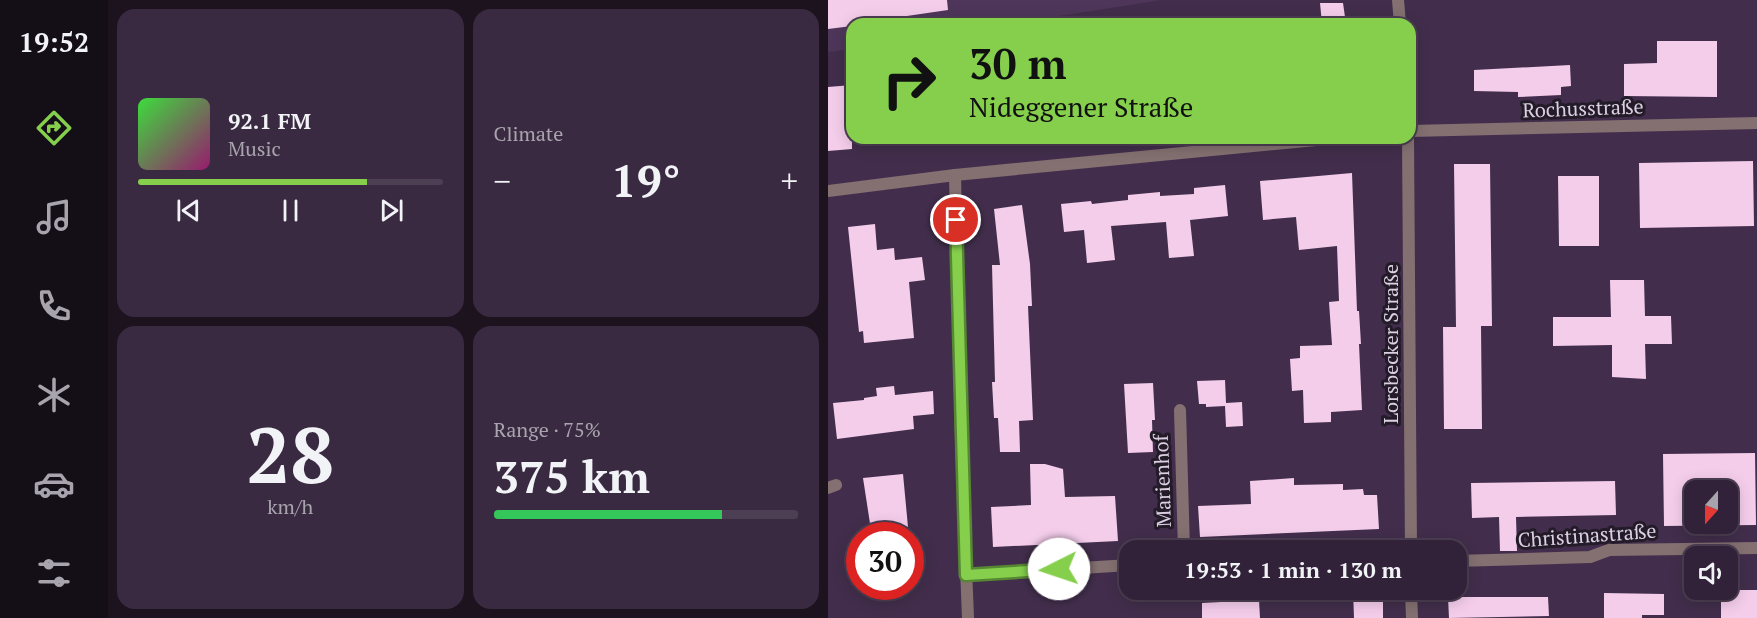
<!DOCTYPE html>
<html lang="en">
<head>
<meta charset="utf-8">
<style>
  :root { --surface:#322239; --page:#3a2a41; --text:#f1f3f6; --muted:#a8a4ae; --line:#4d3f53; --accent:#85cf4d }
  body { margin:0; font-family:"PT Serif",serif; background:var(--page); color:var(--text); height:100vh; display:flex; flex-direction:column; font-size:22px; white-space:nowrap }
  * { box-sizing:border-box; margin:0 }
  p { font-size:20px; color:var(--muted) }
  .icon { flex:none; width:33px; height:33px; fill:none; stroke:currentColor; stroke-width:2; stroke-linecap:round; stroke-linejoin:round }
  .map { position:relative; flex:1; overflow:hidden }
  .drawer { display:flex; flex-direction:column; gap:9px; padding:9px; background:#1c131f; width:720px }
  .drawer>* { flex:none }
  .top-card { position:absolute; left:18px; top:18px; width:570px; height:126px; border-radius:18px; box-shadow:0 3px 15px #0003,0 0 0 2px var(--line); background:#85cf4d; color:#111; overflow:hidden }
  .needle { width:39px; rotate:201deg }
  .buttons { position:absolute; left:856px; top:480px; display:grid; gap:12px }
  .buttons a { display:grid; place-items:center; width:54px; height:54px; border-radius:12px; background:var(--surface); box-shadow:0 3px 15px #0003,0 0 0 2px var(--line); font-size:30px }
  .speed { position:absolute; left:18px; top:522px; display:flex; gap:12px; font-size:30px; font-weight:700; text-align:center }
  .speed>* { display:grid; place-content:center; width:78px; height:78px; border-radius:50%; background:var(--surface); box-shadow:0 3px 15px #0003,0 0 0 2px var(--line); line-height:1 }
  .speed .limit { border:9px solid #d22; background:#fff; color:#111 }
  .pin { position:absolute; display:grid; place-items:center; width:51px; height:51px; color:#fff; margin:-26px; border:3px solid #fff; border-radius:50%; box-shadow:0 2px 6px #0007 }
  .me { position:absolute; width:66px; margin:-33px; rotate:266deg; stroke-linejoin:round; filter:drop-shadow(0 0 4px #0008) }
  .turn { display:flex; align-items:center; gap:21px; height:126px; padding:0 24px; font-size:27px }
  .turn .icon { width:78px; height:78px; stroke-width:2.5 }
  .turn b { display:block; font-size:42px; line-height:51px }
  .big { font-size:45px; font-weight:700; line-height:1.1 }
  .drawer .card { flex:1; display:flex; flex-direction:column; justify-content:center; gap:9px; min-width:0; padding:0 21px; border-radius:18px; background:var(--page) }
  .drawer .dial { align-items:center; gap:0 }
  .dial b { font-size:78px; line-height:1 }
  .song { display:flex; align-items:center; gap:18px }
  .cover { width:72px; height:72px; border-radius:9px; background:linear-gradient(135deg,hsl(120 70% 55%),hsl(320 70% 35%)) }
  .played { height:6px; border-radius:3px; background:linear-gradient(90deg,var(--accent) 75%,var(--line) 75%) }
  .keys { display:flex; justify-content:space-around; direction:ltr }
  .heat { display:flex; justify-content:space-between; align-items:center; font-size:33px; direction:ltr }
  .charge { height:9px; border-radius:4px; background:linear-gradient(90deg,#34c759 75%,var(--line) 0) }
  .drawer .tiles { flex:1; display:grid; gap:9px; grid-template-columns:repeat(2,1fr) }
  .trip { position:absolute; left:291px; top:540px; width:348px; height:60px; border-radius:18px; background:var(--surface); box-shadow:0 3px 15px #0003,0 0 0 2px var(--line); font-weight:700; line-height:60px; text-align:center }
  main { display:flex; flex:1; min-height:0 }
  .menu { display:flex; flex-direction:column; width:108px; justify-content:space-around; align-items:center; background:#140e17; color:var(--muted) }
  .menu .icon { width:42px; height:42px }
  .menu .on { color:var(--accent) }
  .menu b { font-size:27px; color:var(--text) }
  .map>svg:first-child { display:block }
  .built { fill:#4e365a }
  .building { fill:#f4cdeb; fill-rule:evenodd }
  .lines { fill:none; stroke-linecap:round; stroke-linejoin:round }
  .minor { stroke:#847071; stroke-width:12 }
  .route-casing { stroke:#568732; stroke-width:15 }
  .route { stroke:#85cf4d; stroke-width:10 }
  .labels { text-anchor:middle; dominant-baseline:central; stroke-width:6; stroke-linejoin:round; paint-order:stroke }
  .street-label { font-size:20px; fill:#dbcfe2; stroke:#231b28 }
</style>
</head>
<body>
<main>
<nav class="menu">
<b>19:52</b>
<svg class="icon on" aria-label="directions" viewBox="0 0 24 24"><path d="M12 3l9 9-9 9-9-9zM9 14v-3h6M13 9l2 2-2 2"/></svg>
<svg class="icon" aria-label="music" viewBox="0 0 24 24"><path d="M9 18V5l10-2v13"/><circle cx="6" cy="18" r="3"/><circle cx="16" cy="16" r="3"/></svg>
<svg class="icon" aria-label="phone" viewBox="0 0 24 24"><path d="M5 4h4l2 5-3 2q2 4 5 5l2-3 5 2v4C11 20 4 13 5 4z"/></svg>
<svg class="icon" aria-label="climate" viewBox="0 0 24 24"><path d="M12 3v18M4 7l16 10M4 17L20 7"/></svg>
<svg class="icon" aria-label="car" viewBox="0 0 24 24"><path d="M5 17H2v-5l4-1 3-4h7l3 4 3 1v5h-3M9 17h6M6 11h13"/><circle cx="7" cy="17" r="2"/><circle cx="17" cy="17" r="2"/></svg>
<svg class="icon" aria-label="filters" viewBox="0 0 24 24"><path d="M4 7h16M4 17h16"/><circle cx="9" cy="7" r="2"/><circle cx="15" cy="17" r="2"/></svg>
</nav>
<section class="drawer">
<div class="tiles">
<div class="card">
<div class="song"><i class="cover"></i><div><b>92.1 FM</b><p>Music</p></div></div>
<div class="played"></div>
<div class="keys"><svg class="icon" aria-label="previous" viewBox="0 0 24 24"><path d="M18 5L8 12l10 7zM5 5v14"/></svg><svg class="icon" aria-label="pause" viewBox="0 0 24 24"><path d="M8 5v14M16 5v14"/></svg><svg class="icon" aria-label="next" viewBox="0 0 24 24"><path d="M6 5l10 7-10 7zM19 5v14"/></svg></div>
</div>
<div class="card"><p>Climate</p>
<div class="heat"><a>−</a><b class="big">19°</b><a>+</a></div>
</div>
<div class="card dial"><b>28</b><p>km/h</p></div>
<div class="card"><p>Range · 75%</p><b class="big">375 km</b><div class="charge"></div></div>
</div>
</section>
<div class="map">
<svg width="929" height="618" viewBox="0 0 929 618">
  <rect width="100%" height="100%" fill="#422e4c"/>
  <polygon class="built" points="0,0 333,0 181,24 24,24 24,49 0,52"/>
  <g class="building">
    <polygon points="0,0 119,0 120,10 24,24 24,26 0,29"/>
    <polygon points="492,3 515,3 518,24 494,24"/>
    <polygon points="829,41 889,41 889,97 796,96 796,64 829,63"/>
    <polygon points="742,65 743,86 733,87 733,95 690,97 690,92 646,91 646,70"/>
    <polygon points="24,85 24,149 0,151 0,87"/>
    <polygon points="925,161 926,226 812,228 811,163"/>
    <polygon points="626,164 662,164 664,326 653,326 654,429 616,429 615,327 628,327"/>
    <polygon points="524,173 529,311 531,311 533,344 531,344 534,410 503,412 503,422 476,423 475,390 464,391 462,359 472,358 472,346 504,345 501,302 511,301 509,246 471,250 468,217 435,220 432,181"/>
    <polygon points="730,176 771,176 771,246 731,246"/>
    <polygon points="397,185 400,216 362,220 366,256 341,258 338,222 283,226 287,260 259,263 256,230 236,232 233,204 263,201 264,204 300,200 300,195 332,192 332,196 366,194 366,188"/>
    <polygon points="194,205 202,264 204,306 200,306 205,420 191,421 192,452 172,452 170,418 166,418 164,382 167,382 164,265 172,265 166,209"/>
    <polygon points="47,224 49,250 66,248 67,260 94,257 97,280 81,282 86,338 36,343 35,331 31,332 20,227"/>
    <polygon points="782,280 816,280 817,316 843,316 844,344 817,344 818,379 784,377 784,345 725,346 725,317 783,317"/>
    <polygon points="397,380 398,403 414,402 415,426 398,427 397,406 378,407 378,404 371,404 369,381"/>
    <polygon points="325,383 327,420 324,420 325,452 300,453 296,384"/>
    <polygon points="66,386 67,395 105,391 106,414 85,416 86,429 9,439 5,403 36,400 36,398 49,396 48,388"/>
    <path d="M927 453 928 525 836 526 835 454ZM867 490H900V524H867Z"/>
    <polygon points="202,464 217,464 235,469 237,497 287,496 290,541 165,547 163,507 203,505"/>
    <polygon points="75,474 80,527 43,530 35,478"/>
    <polygon points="466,478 466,485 515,484 515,490 535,489 536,495 549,495 551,529 372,537 370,506 423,504 422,481"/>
    <polygon points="787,481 788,515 688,517 689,551 672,551 671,517 644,518 643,483"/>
    <polygon points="525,590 555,590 555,618 526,618"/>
    <rect x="893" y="590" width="36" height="28"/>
    <polygon points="776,593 836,594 836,615 814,615 814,618 776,618"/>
    <polygon points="620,597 720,597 721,616 621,618"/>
    <polygon points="431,600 432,618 374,618 374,603"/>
  </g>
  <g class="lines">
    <g class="minor">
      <polyline points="570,0 572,24"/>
      <polyline points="582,131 929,123"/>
      <polyline points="580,138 583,550"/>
      <polyline points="127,175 133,442 140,618"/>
      <polyline points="0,191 127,175 509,138"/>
      <polyline points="352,410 356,550"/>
      <polyline points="0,488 8,485"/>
      <polyline points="628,561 762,557 781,550 929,548"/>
      <polyline points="138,575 302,565"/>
      <polyline points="583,590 584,618"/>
    </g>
  </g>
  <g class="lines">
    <defs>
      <polyline id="route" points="128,220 138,575 231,569"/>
    </defs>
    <use href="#route" class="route-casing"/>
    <use href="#route" class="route"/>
  </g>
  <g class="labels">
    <g class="street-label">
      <text transform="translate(755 108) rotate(-2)">Rochusstraße</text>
      <text transform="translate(562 344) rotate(-90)">Lorsbecker Straße</text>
      <text transform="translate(334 481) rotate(-92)">Marienhof</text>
      <text transform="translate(759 535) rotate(-4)">Christinastraße</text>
    </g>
  </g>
</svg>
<div class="buttons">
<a><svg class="needle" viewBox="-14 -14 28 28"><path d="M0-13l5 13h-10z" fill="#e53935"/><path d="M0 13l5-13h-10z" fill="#a8a4ae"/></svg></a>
<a><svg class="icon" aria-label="sound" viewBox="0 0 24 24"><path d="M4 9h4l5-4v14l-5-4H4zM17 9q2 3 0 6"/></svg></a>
</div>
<div class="speed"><div class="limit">30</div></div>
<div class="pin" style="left:128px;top:220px;background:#d93025"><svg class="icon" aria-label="arrive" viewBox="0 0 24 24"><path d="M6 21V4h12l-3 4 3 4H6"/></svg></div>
<svg class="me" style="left:231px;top:569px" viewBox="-20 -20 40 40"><circle r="19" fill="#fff"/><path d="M0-13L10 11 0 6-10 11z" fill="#85cf4d"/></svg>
<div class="trip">19:53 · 1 min · 130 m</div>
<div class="top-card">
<div class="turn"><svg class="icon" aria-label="right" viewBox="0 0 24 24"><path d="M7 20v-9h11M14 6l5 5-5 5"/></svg><div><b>30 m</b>Nideggener Straße</div></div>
</div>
</div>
</main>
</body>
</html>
